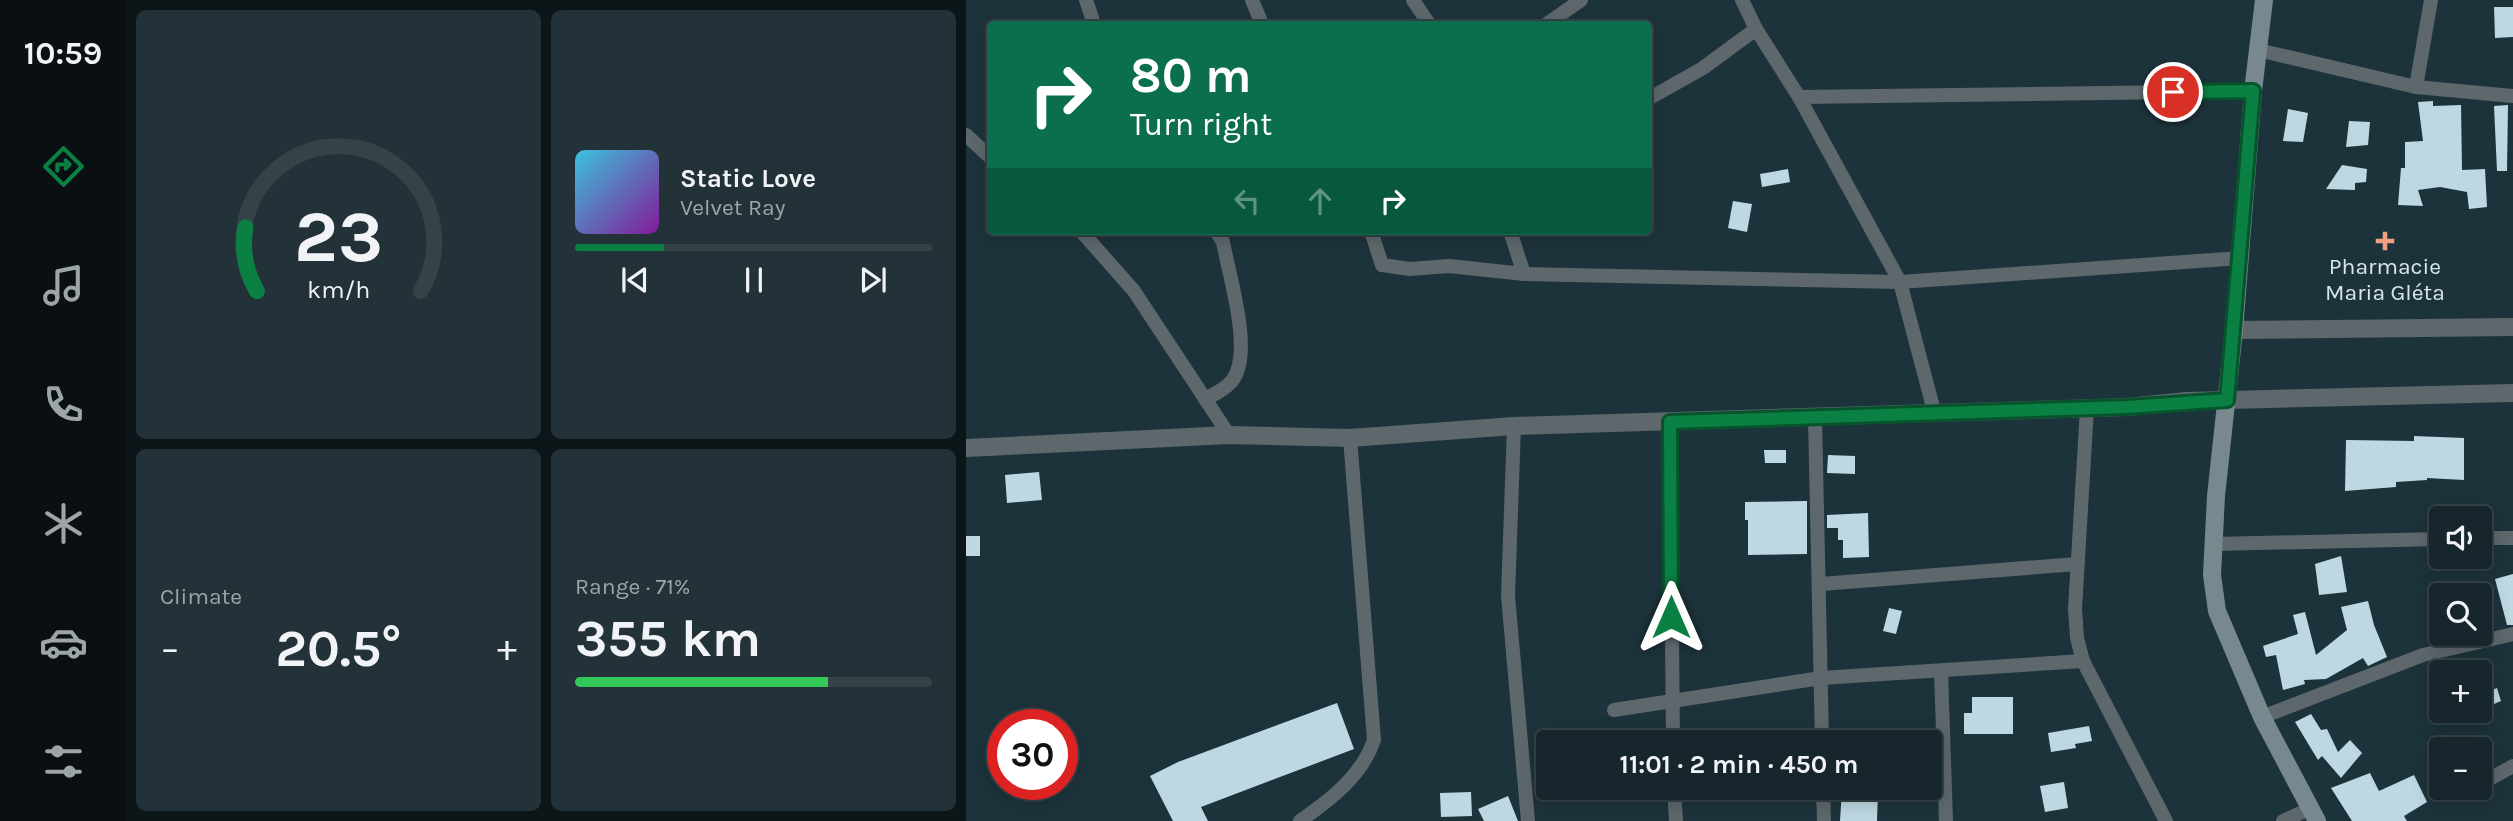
<!DOCTYPE html>
<html lang="en">
<head>
<meta charset="utf-8">
<style>
  :root { --surface:#16262c; --page:#233238; --text:#f1f3f6; --muted:#9ea5a9; --line:#354348; --accent:#0b8043 }
  body { margin:0; font-family:Karla,sans-serif; background:var(--page); color:var(--text); height:100vh; display:flex; flex-direction:column; font-size:26px; white-space:nowrap }
  * { box-sizing:border-box; margin:0 }
  p { font-size:23px; color:var(--muted) }
  .icon { flex:none; width:38px; height:38px; fill:none; stroke:currentColor; stroke-width:2; stroke-linecap:round; stroke-linejoin:round }
  .map { position:relative; flex:1; overflow:hidden }
  .sheet { display:flex; flex-direction:column; gap:10px; padding:10px; background:#0c1518; width:840px }
  .sheet>* { flex:none }
  .top-card { position:absolute; left:21px; top:21px; width:665px; height:214px; border-radius:7px; box-shadow:0 4px 18px #0003,0 0 0 2px var(--line); background:#0b6e4f; color:#fff; overflow:hidden }
  .tools { position:absolute; left:1463px; top:506px; display:grid; gap:14px }
  .tools a { display:grid; place-items:center; width:63px; height:63px; border-radius:7px; background:var(--surface); box-shadow:0 4px 18px #0003,0 0 0 2px var(--line); font-size:35px }
  .speed { position:absolute; left:21px; top:709px; display:flex; gap:14px; font-size:35px; font-weight:700; text-align:center }
  .speed>* { display:grid; place-content:center; width:91px; height:91px; border-radius:50%; background:var(--surface); box-shadow:0 4px 18px #0003,0 0 0 2px var(--line); line-height:1 }
  .speed .limit { border:10px solid #d22; background:#fff; color:#111 }
  .pin { position:absolute; display:grid; place-items:center; width:60px; height:60px; color:#fff; margin:-30px; border:4px solid #fff; border-radius:50%; box-shadow:0 2px 7px #0007 }
  .me { position:absolute; width:77px; margin:-38px; rotate:0deg; stroke-linejoin:round; filter:drop-shadow(0 0 5px #0008) }
  .turn { display:flex; align-items:center; gap:24px; height:147px; padding:0 28px; font-size:32px }
  .turn .icon { width:91px; height:91px; stroke-width:2.5 }
  .turn b { display:block; font-size:49px; line-height:60px }
  .lanes { display:flex; align-items:center; height:66px; padding:0 28px; background:#0003; justify-content:center; gap:35px; direction:ltr }
  .lanes .off { opacity:.35 }
  .big { font-size:52px; font-weight:700; line-height:1.1 }
  .sheet .tile { flex:1; display:flex; flex-direction:column; justify-content:center; gap:10px; min-width:0; padding:0 24px; border-radius:10px; background:var(--page) }
  .sheet .dial { align-items:center; gap:0 }
  .dial svg { height:182px; overflow:visible; fill:none; stroke:var(--line); stroke-width:7; stroke-linecap:round; text-anchor:middle }
  .dial text { fill:var(--text); stroke:none }
  .song { display:flex; align-items:center; gap:21px }
  .cover { width:84px; height:84px; border-radius:10px; background:linear-gradient(135deg,hsl(190 70% 55%),hsl(290 70% 35%)) }
  .played { height:7px; border-radius:4px; background:linear-gradient(90deg,var(--accent) 25%,var(--line) 25%) }
  .keys { display:flex; justify-content:space-around; direction:ltr }
  .heat { display:flex; justify-content:space-between; align-items:center; font-size:38px; direction:ltr }
  .charge { height:10px; border-radius:5px; background:linear-gradient(90deg,#34c759 71%,var(--line) 0) }
  .sheet .tiles { flex:1; display:grid; gap:10px; grid-template-columns:repeat(2,1fr) }
  .trip { position:absolute; left:570px; top:730px; width:406px; height:70px; border-radius:7px; background:var(--surface); box-shadow:0 4px 18px #0003,0 0 0 2px var(--line); font-weight:700; line-height:70px; text-align:center }
  main { display:flex; flex:1; min-height:0 }
  .tab-bar { display:flex; flex-direction:column; width:126px; justify-content:space-around; align-items:center; background:#090f12; color:var(--muted) }
  .tab-bar .icon { width:49px; height:49px }
  .tab-bar .active { color:var(--accent) }
  .tab-bar b { font-size:32px; color:var(--text) }
  .map>svg:first-child { display:block }
  .building { fill:#bed8e2 }
  .lines { fill:none; stroke-linecap:round; stroke-linejoin:round }
  .minor { stroke:#5e686c; stroke-width:14 }
  .tertiary { stroke:#5e686c; stroke-width:18 }
  .secondary { stroke:#78888f; stroke-width:18 }
  .route-casing { stroke:#07532c; stroke-width:18 }
  .route { stroke:#0b8043; stroke-width:12 }
  .poi-dot { fill:#f2a07f; stroke:#1d333b; stroke-width:2.5 }
  .labels { text-anchor:middle; dominant-baseline:central; stroke-width:7; stroke-linejoin:round; paint-order:stroke }
  .poi-label { font-size:23px; fill:#d8e5ea; stroke:#1d333b }
</style>
</head>
<body>
<main>
<nav class="tab-bar">
<b>10:59</b>
<svg class="icon active" aria-label="directions" viewBox="0 0 24 24"><path d="M12 3l9 9-9 9-9-9zM9 14v-3h6M13 9l2 2-2 2"/></svg>
<svg class="icon" aria-label="music" viewBox="0 0 24 24"><path d="M9 18V5l10-2v13"/><circle cx="6" cy="18" r="3"/><circle cx="16" cy="16" r="3"/></svg>
<svg class="icon" aria-label="phone" viewBox="0 0 24 24"><path d="M5 4h4l2 5-3 2q2 4 5 5l2-3 5 2v4C11 20 4 13 5 4z"/></svg>
<svg class="icon" aria-label="climate" viewBox="0 0 24 24"><path d="M12 3v18M4 7l16 10M4 17L20 7"/></svg>
<svg class="icon" aria-label="car" viewBox="0 0 24 24"><path d="M5 17H2v-5l4-1 3-4h7l3 4 3 1v5h-3M9 17h6M6 11h13"/><circle cx="7" cy="17" r="2"/><circle cx="17" cy="17" r="2"/></svg>
<svg class="icon" aria-label="filters" viewBox="0 0 24 24"><path d="M4 7h16M4 17h16"/><circle cx="9" cy="7" r="2"/><circle cx="15" cy="17" r="2"/></svg>
</nav>
<section class="sheet">
<div class="tiles">
<div class="tile dial"><svg viewBox="0 0 100 80">
<path d="M14 69A42 42 0 1 1 86 69"/>
<path d="M14 69A42 42 0 0 1 9 41" stroke="#0b8043"/>
<text x="50" y="56" font-size="32" font-weight="700">23</text>
<text x="50" y="72" font-size="11">km/h</text>
</svg></div>
<div class="tile">
<div class="song"><i class="cover"></i><div><b>Static Love</b><p>Velvet Ray</p></div></div>
<div class="played"></div>
<div class="keys"><svg class="icon" aria-label="previous" viewBox="0 0 24 24"><path d="M18 5L8 12l10 7zM5 5v14"/></svg><svg class="icon" aria-label="pause" viewBox="0 0 24 24"><path d="M8 5v14M16 5v14"/></svg><svg class="icon" aria-label="next" viewBox="0 0 24 24"><path d="M6 5l10 7-10 7zM19 5v14"/></svg></div>
</div>
<div class="tile"><p>Climate</p>
<div class="heat"><a>−</a><b class="big">20.5°</b><a>+</a></div>
</div>
<div class="tile"><p>Range · 71%</p><b class="big">355 km</b><div class="charge"></div></div>
</div>
</section>
<div class="map">
<svg width="1547" height="821" viewBox="0 0 1547 821">
  <rect width="100%" height="100%" fill="#1d333b"/>
  <g class="building">
    <polygon points="1528,7 1547,7 1547,37 1529,38"/>
    <polygon points="1467,101 1467,106 1495,105 1496,170 1519,169 1521,207 1503,209 1501,192 1474,187 1452,190 1457,206 1432,205 1435,168 1439,168 1439,142 1457,141 1452,102"/>
    <polygon points="1542,105 1541,171 1531,171 1528,106"/>
    <polygon points="1322,109 1342,113 1337,142 1317,141"/>
    <polygon points="1383,121 1404,122 1402,145 1380,147"/>
    <polygon points="1376,165 1401,169 1400,182 1389,183 1389,190 1360,189"/>
    <polygon points="822,169 824,182 796,187 794,174"/>
    <polygon points="767,201 786,204 781,232 762,228"/>
    <polygon points="1448,436 1498,438 1498,480 1461,478 1461,480 1430,482 1430,487 1379,491 1380,440 1448,441"/>
    <polygon points="798,450 820,450 820,463 799,463"/>
    <polygon points="862,455 889,456 889,474 861,473"/>
    <polygon points="73,472 76,500 41,503 39,475"/>
    <polygon points="841,501 841,554 782,555 782,520 779,520 779,502"/>
    <polygon points="902,513 903,557 877,558 877,540 872,540 872,528 861,528 861,515"/>
    <rect x="0" y="536" width="14" height="20"/>
    <polygon points="1375,556 1381,592 1353,595 1349,564"/>
    <polygon points="1547,574 1547,625 1541,625 1529,579"/>
    <polygon points="1402,601 1408,625 1421,657 1402,666 1397,658 1360,679 1338,680 1339,684 1317,690 1310,655 1300,657 1297,646 1332,634 1327,615 1339,612 1350,655 1381,630 1375,607"/>
    <polygon points="923,608 936,611 930,634 917,631"/>
    <polygon points="1531,688 1535,701 1514,710 1514,695"/>
    <polygon points="1006,697 1047,697 1047,734 998,734 998,713 1006,713"/>
    <polygon points="371,703 388,749 235,807 242,821 207,821 184,776 212,762"/>
    <polygon points="1345,714 1355,730 1361,729 1372,752 1384,740 1396,753 1375,778 1356,756 1352,760 1329,722"/>
    <polygon points="1123,726 1126,741 1109,744 1110,748 1085,752 1082,733"/>
    <polygon points="1404,773 1413,791 1448,775 1461,802 1438,816 1441,821 1386,821 1365,788"/>
    <polygon points="1098,782 1102,808 1079,812 1074,786"/>
    <polygon points="876,790 912,792 911,821 874,821"/>
    <polygon points="505,792 506,816 475,817 474,793"/>
    <polygon points="542,796 552,821 518,821 512,809"/>
  </g>
  <g class="lines">
    <g class="minor">
      <polyline points="120,0 128,24"/>
      <polyline points="286,0 296,24"/>
      <polyline points="447,0 463,24"/>
      <polyline points="776,0 790,29 833,97 934,282 968,411"/>
      <polyline points="581,24 615,0"/>
      <polyline points="1292,50 1450,87 1547,96"/>
      <polyline points="1450,87 1465,0"/>
      <polyline points="833,97 1287,91"/>
      <polyline points="682,99 737,68 790,29"/>
      <polyline points="0,135 24,157"/>
      <polyline points="115,231 168,291 263,435"/>
      <polyline points="405,231 416,265 444,269 483,266 558,274"/>
      <polyline points="544,231 558,274 934,282 1275,258"/>
      <path d="M239 399C249 394 258 390 266 381 288 353 263 276 257 242L250 231"/>
      <polyline points="1121,408 1109,609 1111,638 1117,661 1200,821"/>
      <polyline points="849,418 856,742"/>
      <polyline points="704,422 707,742"/>
      <polyline points="548,426 542,596 562,821"/>
      <polyline points="1514,538 1547,538"/>
      <polyline points="1248,544 1475,539"/>
      <polyline points="855,584 1111,564"/>
      <polyline points="975,671 980,821"/>
      <polyline points="648,710 855,678 1117,661"/>
      <polyline points="1296,717 1457,655 1547,634"/>
      <polyline points="1520,781 1547,766"/>
      <polyline points="708,788 710,821"/>
      <polyline points="857,788 858,821"/>
      <path d="M334 821C364 800 396 776 408 740L384 438"/>
      <polyline points="1317,821 1343,809"/>
    </g>
    <g class="tertiary">
      <polyline points="1268,330 1547,327"/>
      <polyline points="0,448 263,435 384,438 548,426 1161,407 1221,401 1547,393"/>
    </g>
    <polyline class="secondary" points="1298,0 1287,91 1268,330 1250,496 1246,575 1251,611 1296,717 1351,821"/>
  </g>
  <g class="lines">
    <defs>
      <polyline id="route" points="705,617 704,422 1161,407 1261,400 1287,91 1207,92"/>
    </defs>
    <use href="#route" class="route-casing"/>
    <use href="#route" class="route"/>
  </g>
  <path class="poi-dot" d="M1415.5 230.5h7v7h7v7h-7v7h-7v-7h-7v-7h7z"/>
  <g class="labels">
    <g class="poi-label">
      <text x="1419" y="266">Pharmacie<tspan x="1419" dy="26">Maria Gléta</tspan></text>
    </g>
  </g>
</svg>
<div class="tools">
<a><svg class="icon" aria-label="sound" viewBox="0 0 24 24"><path d="M4 9h4l5-4v14l-5-4H4zM17 9q2 3 0 6"/></svg></a>
<a><svg class="icon" aria-label="search" viewBox="0 0 24 24"><circle cx="10" cy="10" r="6"/><path d="M15 15l6 6"/></svg></a>
<a>+</a>
<a>−</a>
</div>
<div class="speed"><div class="limit">30</div></div>
<div class="pin" style="left:1207px;top:92px;background:#d93025"><svg class="icon" aria-label="arrive" viewBox="0 0 24 24"><path d="M6 21V4h12l-3 4 3 4H6"/></svg></div>
<svg class="me" style="left:705px;top:617px" viewBox="-20 -20 40 40"><path d="M0-17L14 15 0 8-14 15z" fill="#0b8043" stroke="#fff" stroke-width="4"/></svg>
<div class="trip">11:01 · 2 min · 450 m</div>
<div class="top-card">
<div class="turn"><svg class="icon" aria-label="right" viewBox="0 0 24 24"><path d="M7 20v-9h11M14 6l5 5-5 5"/></svg><div><b>80 m</b>Turn right</div></div>
<div class="lanes"><svg class="icon off" aria-label="left" viewBox="0 0 24 24"><path d="M17 20v-9H6M10 6l-5 5 5 5"/></svg><svg class="icon off" aria-label="ahead" viewBox="0 0 24 24"><path d="M12 20V5M6 11l6-6 6 6"/></svg><svg class="icon" aria-label="right" viewBox="0 0 24 24"><path d="M7 20v-9h11M14 6l5 5-5 5"/></svg></div>
</div>
</div>
</main>
</body>
</html>
